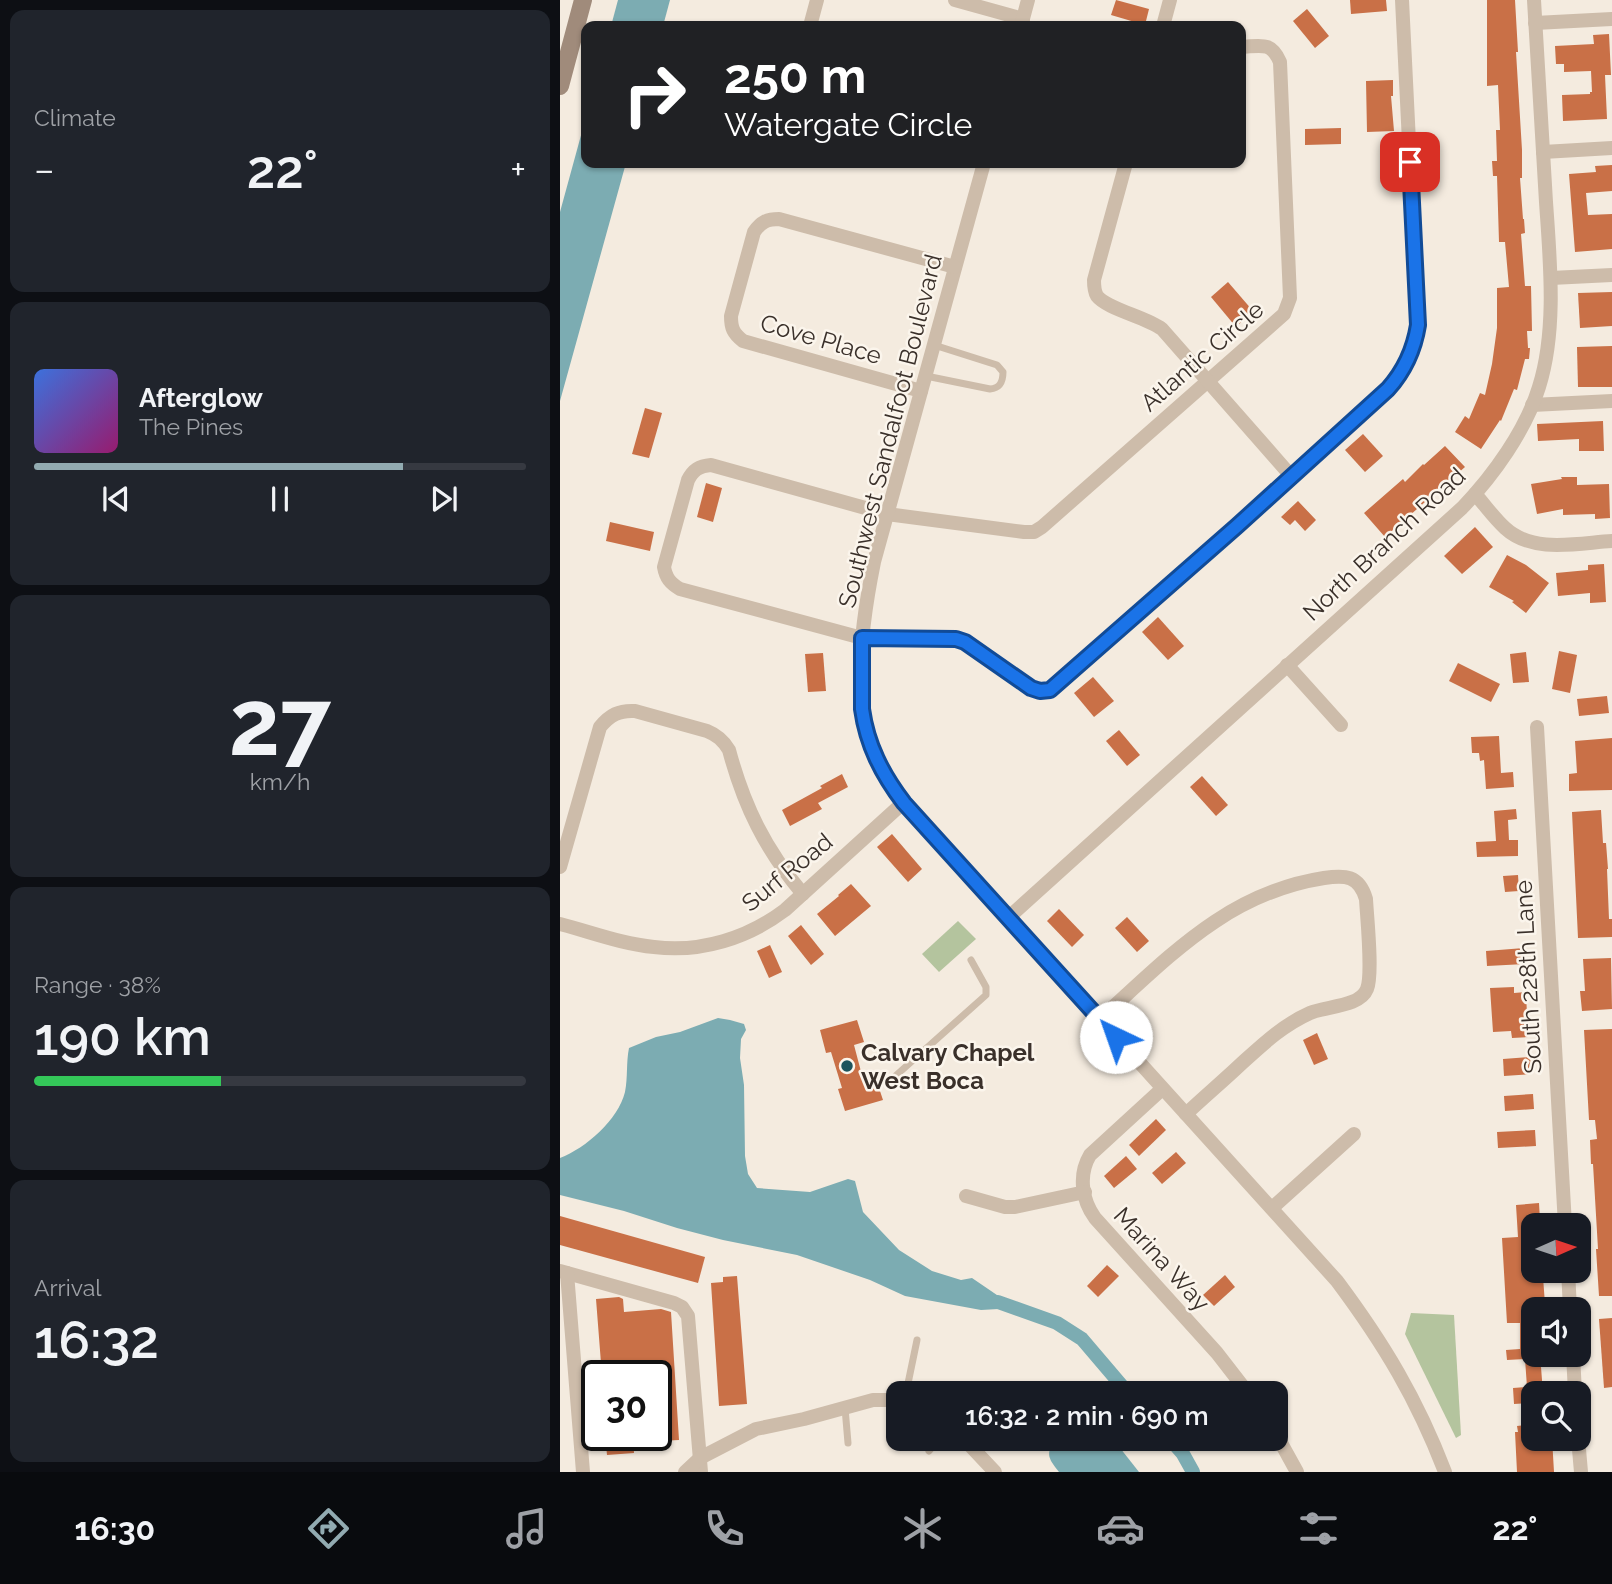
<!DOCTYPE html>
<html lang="en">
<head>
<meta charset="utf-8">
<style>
  :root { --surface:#171b24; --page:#20242c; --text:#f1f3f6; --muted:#9ea1a6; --line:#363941; --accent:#92abb1 }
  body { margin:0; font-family:Raleway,sans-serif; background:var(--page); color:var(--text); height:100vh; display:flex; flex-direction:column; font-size:26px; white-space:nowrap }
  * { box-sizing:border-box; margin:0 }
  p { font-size:23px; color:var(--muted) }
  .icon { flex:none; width:38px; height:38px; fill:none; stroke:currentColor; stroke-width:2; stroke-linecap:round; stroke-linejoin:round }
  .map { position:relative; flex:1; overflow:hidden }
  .panel { display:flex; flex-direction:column; gap:10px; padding:10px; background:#0d0f14; width:560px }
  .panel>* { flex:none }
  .top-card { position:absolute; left:21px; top:21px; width:665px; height:147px; border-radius:14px; box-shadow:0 2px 5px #0004; background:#202124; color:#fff; overflow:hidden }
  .needle { width:46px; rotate:87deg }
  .tools { position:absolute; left:961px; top:1213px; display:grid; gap:14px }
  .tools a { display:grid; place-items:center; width:70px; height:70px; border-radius:14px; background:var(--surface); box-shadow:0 2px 5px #0004; font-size:35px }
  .speed { position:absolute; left:21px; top:1360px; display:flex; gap:14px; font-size:35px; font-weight:700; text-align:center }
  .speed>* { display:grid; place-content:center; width:91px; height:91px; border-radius:50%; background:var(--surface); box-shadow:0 2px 5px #0004; line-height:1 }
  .speed .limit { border:4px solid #111; border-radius:10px; background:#fff; color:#111 }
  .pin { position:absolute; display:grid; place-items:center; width:60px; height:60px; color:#fff; margin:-30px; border-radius:14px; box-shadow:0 4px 10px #0006 }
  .me { position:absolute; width:77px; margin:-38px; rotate:318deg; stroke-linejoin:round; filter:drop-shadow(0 0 5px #0008) }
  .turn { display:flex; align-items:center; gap:24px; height:147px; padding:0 28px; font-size:32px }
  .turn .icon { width:91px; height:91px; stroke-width:2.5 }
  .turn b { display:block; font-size:49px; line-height:60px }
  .big { font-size:52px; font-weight:600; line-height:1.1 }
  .panel .widget { flex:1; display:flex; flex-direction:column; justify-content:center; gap:10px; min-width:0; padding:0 24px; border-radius:14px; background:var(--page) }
  .panel .dial { align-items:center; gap:0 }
  .dial b { font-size:91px; line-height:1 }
  .song { display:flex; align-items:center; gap:21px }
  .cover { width:84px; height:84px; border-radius:10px; background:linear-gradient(135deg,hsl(220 70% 55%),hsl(320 70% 35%)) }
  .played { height:7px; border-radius:4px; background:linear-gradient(90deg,var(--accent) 75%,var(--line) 75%) }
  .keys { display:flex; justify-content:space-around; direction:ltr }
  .heat { display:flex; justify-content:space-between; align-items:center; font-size:38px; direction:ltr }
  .charge { height:10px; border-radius:5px; background:linear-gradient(90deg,#34c759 38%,var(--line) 0) }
  .trip { position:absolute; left:326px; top:1381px; width:402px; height:70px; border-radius:14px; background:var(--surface); box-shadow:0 2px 5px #0004; font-weight:600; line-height:70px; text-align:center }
  .menu { display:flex; height:112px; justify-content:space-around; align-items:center; background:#090b0e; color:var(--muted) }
  .menu .icon { width:49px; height:49px }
  .menu .on { color:var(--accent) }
  .menu b { font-size:32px; color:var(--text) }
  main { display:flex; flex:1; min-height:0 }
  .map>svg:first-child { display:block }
  .green { fill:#b4c49e }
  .water { fill:#7cacb2 }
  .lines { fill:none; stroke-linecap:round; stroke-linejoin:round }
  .canal { stroke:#7cacb2; stroke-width:14 }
  .building { fill:#c97047 }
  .service { stroke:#cdbcaa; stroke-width:7 }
  .minor { stroke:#cdbcaa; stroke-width:14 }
  .secondary { stroke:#a08b7b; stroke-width:18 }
  .route-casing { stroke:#114b97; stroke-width:18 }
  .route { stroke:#1a73e8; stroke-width:12 }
  .poi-dot { fill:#1d545d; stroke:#fbf5ec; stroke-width:2.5 }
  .labels { text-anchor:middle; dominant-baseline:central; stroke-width:5; stroke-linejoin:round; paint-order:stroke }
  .street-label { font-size:24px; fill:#3a302a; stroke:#fbf5ec }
  .poi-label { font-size:24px; font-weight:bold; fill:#3a302a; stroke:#fbf5ec; text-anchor:start }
</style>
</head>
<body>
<main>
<section class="panel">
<div class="widget"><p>Climate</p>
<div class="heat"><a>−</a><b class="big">22°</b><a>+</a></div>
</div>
<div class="widget">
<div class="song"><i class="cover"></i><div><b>Afterglow</b><p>The Pines</p></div></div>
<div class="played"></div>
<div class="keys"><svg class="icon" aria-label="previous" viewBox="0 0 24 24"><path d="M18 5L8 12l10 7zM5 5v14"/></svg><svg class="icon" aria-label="pause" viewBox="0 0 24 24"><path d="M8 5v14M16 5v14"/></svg><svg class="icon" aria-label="next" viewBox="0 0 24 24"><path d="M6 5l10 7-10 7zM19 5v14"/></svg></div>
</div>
<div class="widget dial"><b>27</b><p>km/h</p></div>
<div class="widget"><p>Range · 38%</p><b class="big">190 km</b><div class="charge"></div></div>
<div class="widget"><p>Arrival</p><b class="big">16:32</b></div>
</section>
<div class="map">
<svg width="1052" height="1472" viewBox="0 0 1052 1472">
  <rect width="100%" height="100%" fill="#f4ebdf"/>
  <g class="green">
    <polygon points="398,921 416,939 379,972 362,954"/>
    <polygon points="851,1313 894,1315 901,1435 896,1438 845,1334"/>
  </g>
  <g class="water">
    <polygon points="58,0 110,0 103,26 51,26"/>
    <polygon points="26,117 26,163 66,163 0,401 0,212"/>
    <path d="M158 1018 170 1020 184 1024 186 1030 181 1039 180 1058 184 1085 185 1156 188 1174 197 1188 250 1192 288 1179 295 1181 303 1212 339 1250 372 1271 401 1280 412 1278 456 1308 421 1310 345 1296 310 1280 237 1255 163 1240 117 1228 64 1211 0 1195V1158C26 1148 58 1120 65 1092 68 1077 66 1063 69 1048L96 1037 120 1032Z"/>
    <path d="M496 1439H553L579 1472H499C488 1458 485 1454 496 1439Z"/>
  </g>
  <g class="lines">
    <g class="canal">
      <polyline points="438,1302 497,1323 522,1339 568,1393"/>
      <polyline points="609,1438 623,1454 633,1472"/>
    </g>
  </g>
  <g class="building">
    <polygon points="556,0 589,9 585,25 551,15"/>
    <polygon points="790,0 826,0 827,11 791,14"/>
    <polygon points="927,0 955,0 958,52 956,52 962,150 962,178 960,178 963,219 964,219 965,233 961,234 965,286 971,286 972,331 967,331 968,348 970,348 969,359 965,359 957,390 954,389 941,421 940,420 921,449 895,432 905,416 909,419 920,393 925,395 932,364 937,328 937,288 949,287 945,242 939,242 937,176 933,176 932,161 937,161 936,130 940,130 938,85 927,86"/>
    <polygon points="747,9 769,36 755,48 733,21"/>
    <polygon points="1049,34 1051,75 1045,75 1047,119 1003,121 1002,95 1030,94 1030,92 1032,92 1031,71 1004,72 1004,64 996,64 995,46 1034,44 1033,35"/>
    <polygon points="833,80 833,96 831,96 834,131 807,132 806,81"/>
    <polygon points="781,128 781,144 745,145 745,129"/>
    <polygon points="1052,165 1052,191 1026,193 1028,215 1052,214 1052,249 1015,252 1009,174 1036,172 1035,166"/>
    <polygon points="668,282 693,311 676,327 651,297"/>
    <polygon points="1052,292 1052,326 1020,328 1018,293"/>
    <polygon points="1052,346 1052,387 1018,387 1017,347"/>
    <polygon points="85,408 102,413 89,458 72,454"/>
    <polygon points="1043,421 1044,451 1019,451 1019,439 978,441 977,424"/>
    <polygon points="803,434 823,456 805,472 785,450"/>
    <polygon points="885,446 905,467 825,537 804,513 843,479 845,482 863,464 864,465"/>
    <polygon points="1001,477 1017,477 1017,485 1049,484 1050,518 1035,519 1035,514 1003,515 1003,509 977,514 971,484 1002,479"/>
    <polygon points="146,483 162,488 153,522 137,517"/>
    <polygon points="738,501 756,520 745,531 735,520 730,525 721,517"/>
    <polygon points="50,522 94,532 90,551 46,541"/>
    <polygon points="915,527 933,547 902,574 884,556"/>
    <polygon points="947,555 966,565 989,583 966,613 952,602 954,601 929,587"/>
    <polygon points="1044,564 1046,602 1030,603 1030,593 998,596 996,573 1028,570 1028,565"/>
    <polygon points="598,617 624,646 608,660 582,632"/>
    <polygon points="999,651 1017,655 1010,693 992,689"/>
    <polygon points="966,652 969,682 953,683 950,654"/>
    <polygon points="263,653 266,691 248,692 245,654"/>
    <polygon points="898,663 940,684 931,702 889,681"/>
    <polygon points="533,677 554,701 534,717 514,693"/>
    <polygon points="1047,696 1049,713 1019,716 1017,699"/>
    <polygon points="559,730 580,755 567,766 546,741"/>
    <polygon points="939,736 941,773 953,772 954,787 926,789 924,760 920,761 919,753 912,753 911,737"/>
    <polygon points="1052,738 1052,790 1009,791 1009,774 1017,773 1015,741"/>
    <polygon points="282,774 288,787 258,803 262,809 230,826 222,810 262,788 260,786"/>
    <polygon points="642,776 668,805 656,816 630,787"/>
    <polygon points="956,809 957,819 948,820 949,840 958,840 958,856 917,857 916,842 936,841 934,811"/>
    <polygon points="1041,810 1043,843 1046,843 1048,869 1047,869 1049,919 1052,919 1052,937 1018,938 1012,812"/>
    <polygon points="332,834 362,869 348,882 317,847"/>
    <polygon points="958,875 959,891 945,892 943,876"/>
    <polygon points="291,884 311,906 275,936 257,914 279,896 278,895"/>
    <polygon points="499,909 524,935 512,947 487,921"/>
    <polygon points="567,917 589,941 577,952 555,928"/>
    <polygon points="241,925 264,954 251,965 228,936"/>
    <polygon points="210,945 222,972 209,978 197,951"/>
    <polygon points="964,948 965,964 927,966 926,951"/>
    <polygon points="1051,958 1052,1009 1022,1011 1020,991 1025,991 1023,959"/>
    <polygon points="954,987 954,993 966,992 968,1037 952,1038 951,1031 933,1032 930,988"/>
    <polygon points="297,1020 304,1042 294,1045 304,1083 316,1079 323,1100 285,1111 278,1089 282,1088 271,1052 266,1053 260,1030"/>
    <polygon points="1052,1029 1052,1296 1039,1296 1036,1249 1038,1249 1033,1164 1031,1164 1030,1140 1037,1139 1035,1120 1029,1120 1024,1030"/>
    <polygon points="757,1033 768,1059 754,1065 743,1040"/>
    <polygon points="970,1057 972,1074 944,1076 943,1059"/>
    <polygon points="973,1094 974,1109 945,1111 944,1096"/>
    <polygon points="596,1119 606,1130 579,1156 569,1145"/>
    <polygon points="975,1130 976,1146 938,1148 937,1132"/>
    <polygon points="616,1152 626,1163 602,1184 592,1173"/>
    <polygon points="566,1156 577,1169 554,1188 544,1176"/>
    <polygon points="979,1203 980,1220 973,1221 973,1278 983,1277 985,1304 973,1305 973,1354 980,1354 983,1393 973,1393 973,1403 954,1404 953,1388 967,1387 965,1359 947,1360 946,1350 960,1349 960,1323 947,1323 942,1238 958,1237 956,1205"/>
    <polygon points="0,1216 145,1257 138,1283 0,1245"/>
    <polygon points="547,1265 559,1276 538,1297 527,1286"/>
    <polygon points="665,1275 675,1287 654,1306 643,1295"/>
    <polygon points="177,1276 187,1404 159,1406 151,1283 163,1282 163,1277"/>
    <polygon points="59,1297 63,1299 64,1312 101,1309 111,1312 119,1440 99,1441 98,1433 96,1433 96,1366 68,1369 69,1376 42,1376 36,1299"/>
    <polygon points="1052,1318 1052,1387 1044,1388 1039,1319"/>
    <polygon points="973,1424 973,1438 992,1438 994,1472 957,1472 955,1432 958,1432 957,1426"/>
    <polygon points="45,1435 73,1435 74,1453 47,1455"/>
  </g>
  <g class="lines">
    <g class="service">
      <path d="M366 376 430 389C440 388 443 382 443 372L437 365 374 345"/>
      <polyline points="332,1079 426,995 426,987 411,960"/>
      <polyline points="346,1393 357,1340"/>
      <polyline points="285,1408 288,1443"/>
      <polyline points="369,1451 380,1438"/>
    </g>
    <g class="minor">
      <polyline points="395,0 463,19"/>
      <polyline points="975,23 1052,19"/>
      <polyline points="250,26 257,0"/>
      <polyline points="461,26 468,0"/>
      <polyline points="603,26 610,0"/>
      <path d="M681 47C701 46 711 41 720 62L730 298 724 314 482 527 474 532H464L327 514 151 465C139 466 133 470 128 480L104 567C106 578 110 583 120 589L302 638 396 639 405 642 471 688 480 691 490 690 677 526 828 389C845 370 853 350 858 325L842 0"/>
      <polyline points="983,152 1052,148"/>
      <path d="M424 163 314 562C303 616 292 689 309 742 317 765 330 784 344 802L777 1281C824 1344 857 1399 885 1472"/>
      <path d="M566 163 534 280C534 286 534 291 537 296 547 309 586 317 602 329L732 477"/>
      <polyline points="991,278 1052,275"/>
      <path d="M361 391 183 341C173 333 171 328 171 316L194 232C201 222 207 219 219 219L395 267"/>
      <polyline points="972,405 1052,401"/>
      <path d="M915 494C925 505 934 518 945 528 973 554 1018 543 1052 541"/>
      <polyline points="727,665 781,725"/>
      <polyline points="977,727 1005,1225"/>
      <path d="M0 867 40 727C50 715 59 710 75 711L147 731C157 735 163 740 169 750 184 806 205 849 243 894"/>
      <path d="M448 918 902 508C933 476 966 430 979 387 997 330 990 261 986 202 982 135 978 67 974 0"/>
      <path d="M0 924C31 932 62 944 94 947 141 953 188 938 225 910L344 802"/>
      <path d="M540 1019C609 957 667 893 764 878 785 875 799 875 806 899 807 918 813 974 807 989 800 1007 766 1006 750 1013 723 1025 703 1044 681 1064 663 1081 644 1097 626 1114"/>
      <path d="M602 1089 530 1155C518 1175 522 1200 535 1218L657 1353 688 1393"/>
      <polyline points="406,1196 445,1207 455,1207 525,1192"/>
      <polyline points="712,1208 794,1134"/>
      <polyline points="1008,1270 1010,1309"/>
      <polyline points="0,1271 114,1303 122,1307 128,1316 141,1472"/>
      <polyline points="7,1273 23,1472"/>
      <polyline points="1013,1354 1015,1393"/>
      <polyline points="716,1434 737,1472"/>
      <polyline points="403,1438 435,1472"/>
      <polyline points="1018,1438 1021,1472"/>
      <polyline points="125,1472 140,1458 196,1429 244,1419 313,1400 338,1400"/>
    </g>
    <polyline class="secondary" points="0,86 23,0"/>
  </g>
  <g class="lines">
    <defs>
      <path id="route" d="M556 1037 344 803C322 774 307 745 302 709V638L396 639 405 642 471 688 480 691 490 690 677 526 828 389C845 370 854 350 858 325L850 162"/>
    </defs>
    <use href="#route" class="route-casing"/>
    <use href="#route" class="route"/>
  </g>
  <circle class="poi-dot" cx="287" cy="1066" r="7"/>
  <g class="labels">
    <g class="street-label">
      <text transform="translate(261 339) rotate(16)">Cove Place</text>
      <text transform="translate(642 356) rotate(-41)">Atlantic Circle</text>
      <text transform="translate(330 431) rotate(-76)">Southwest Sandalfoot Boulevard</text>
      <text transform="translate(824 544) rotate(-43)">North Branch Road</text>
      <text transform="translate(227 872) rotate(-39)">Surf Road</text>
      <text transform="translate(968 977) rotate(-93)">South 228th Lane</text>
      <text transform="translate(602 1259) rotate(48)">Marina Way</text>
    </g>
    <g class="poi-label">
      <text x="301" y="1052">Calvary Chapel<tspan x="301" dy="28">West Boca</tspan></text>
    </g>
  </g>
</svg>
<div class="tools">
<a><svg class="needle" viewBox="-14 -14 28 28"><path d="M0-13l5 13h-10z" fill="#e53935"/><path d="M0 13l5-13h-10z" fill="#9ea1a6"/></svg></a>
<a><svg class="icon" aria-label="sound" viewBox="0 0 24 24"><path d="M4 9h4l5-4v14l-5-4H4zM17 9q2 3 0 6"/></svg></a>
<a><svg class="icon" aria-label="search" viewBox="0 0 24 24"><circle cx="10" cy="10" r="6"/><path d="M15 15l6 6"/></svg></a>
</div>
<div class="speed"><div class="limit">30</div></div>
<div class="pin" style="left:850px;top:162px;background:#d93025"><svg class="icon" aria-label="arrive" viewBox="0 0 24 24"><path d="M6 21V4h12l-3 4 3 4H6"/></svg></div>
<svg class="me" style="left:556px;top:1037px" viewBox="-20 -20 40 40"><circle r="19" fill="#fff"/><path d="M0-13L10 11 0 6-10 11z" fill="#1a73e8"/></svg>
<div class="trip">16:32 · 2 min · 690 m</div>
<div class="top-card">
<div class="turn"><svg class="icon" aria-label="right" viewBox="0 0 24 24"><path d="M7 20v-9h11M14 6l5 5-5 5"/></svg><div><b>250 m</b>Watergate Circle</div></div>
</div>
</div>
</main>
<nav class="menu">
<b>16:30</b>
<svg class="icon on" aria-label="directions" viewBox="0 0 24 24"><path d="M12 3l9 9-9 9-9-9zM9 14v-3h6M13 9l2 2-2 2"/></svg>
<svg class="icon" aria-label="music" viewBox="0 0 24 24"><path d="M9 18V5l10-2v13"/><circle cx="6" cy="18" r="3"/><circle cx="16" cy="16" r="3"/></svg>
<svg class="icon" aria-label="phone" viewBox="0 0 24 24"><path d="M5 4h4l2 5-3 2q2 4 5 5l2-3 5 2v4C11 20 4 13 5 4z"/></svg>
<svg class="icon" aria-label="climate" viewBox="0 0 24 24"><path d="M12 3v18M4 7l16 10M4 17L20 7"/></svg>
<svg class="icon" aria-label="car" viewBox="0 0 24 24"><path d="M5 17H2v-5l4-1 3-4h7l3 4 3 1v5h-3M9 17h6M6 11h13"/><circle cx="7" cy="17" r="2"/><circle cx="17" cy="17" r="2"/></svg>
<svg class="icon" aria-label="filters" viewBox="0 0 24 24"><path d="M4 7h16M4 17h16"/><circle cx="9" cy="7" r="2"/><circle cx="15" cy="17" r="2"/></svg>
<b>22°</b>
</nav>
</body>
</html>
